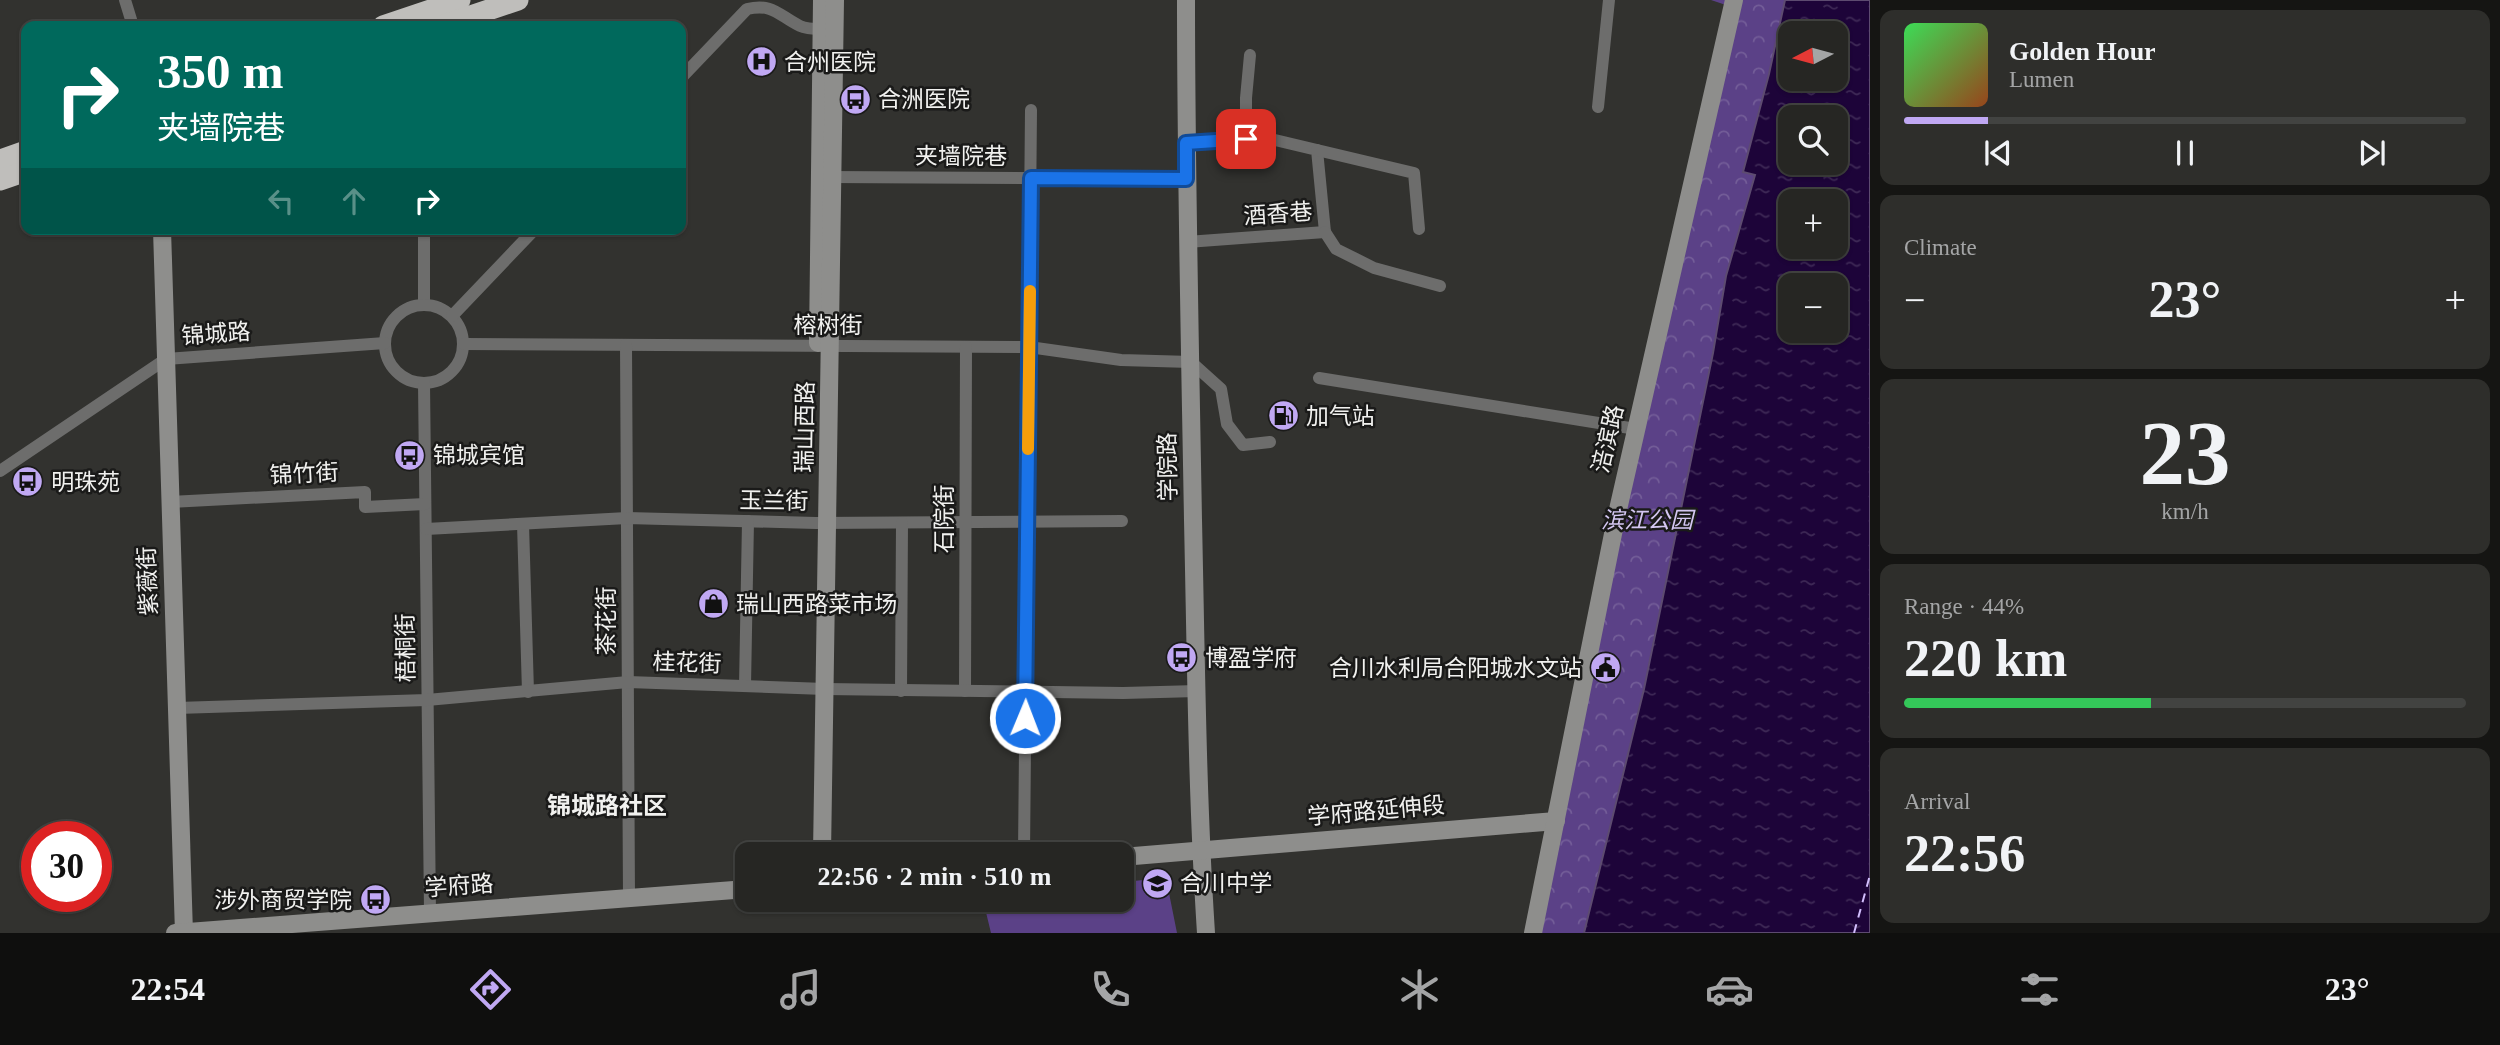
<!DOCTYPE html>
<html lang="en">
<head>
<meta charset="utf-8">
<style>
  :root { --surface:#262623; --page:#2e2e2b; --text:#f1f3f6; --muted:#a4a5a6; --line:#424341; --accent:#c0a8f3 }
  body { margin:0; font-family:"Times New Roman","Noto Sans SC",serif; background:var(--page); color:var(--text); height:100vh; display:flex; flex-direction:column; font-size:26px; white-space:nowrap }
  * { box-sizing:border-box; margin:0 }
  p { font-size:23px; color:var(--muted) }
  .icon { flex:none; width:38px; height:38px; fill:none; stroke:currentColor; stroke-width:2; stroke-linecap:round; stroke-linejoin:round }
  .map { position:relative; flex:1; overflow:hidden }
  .panel { display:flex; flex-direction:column; gap:10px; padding:10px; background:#151513; width:630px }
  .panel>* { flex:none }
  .top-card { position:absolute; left:21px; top:21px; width:665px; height:214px; border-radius:14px; box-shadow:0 2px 5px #0004,0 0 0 2px var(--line); background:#00695c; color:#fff; overflow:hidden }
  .needle { width:46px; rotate:264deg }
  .buttons { position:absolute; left:1778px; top:21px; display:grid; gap:14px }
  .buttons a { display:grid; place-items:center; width:70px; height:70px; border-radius:14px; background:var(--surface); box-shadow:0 2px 5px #0004,0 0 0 2px var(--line); font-size:35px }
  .speed { position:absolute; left:21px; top:821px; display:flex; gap:14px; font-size:35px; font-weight:700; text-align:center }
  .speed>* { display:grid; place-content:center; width:91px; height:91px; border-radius:50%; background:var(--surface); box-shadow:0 2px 5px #0004,0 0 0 2px var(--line); line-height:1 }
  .speed .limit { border:10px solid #d22; background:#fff; color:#111 }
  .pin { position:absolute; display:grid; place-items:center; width:60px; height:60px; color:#fff; margin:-30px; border-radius:14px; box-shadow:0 4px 10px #0006 }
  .me { position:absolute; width:77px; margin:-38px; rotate:1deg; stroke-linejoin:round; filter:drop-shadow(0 0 5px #0008) }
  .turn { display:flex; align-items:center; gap:24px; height:147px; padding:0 21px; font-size:32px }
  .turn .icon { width:91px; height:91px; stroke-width:2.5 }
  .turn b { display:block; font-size:49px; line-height:60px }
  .lanes { display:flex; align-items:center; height:66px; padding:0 21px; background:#0003; justify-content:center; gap:35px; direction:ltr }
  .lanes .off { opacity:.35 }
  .big { font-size:52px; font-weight:700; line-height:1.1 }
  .panel .card { flex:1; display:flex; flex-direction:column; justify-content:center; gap:10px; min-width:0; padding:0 24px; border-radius:14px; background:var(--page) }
  .panel .dial { align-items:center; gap:0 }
  .dial b { font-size:91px; line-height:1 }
  .song { display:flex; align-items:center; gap:21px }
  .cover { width:84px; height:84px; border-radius:10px; background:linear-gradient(135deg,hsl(130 70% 55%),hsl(20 70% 35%)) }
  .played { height:7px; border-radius:4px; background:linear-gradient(90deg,var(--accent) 15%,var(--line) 15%) }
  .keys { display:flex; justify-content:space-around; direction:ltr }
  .heat { display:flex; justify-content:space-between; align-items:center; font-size:38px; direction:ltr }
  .charge { height:10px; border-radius:5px; background:linear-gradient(90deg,#34c759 44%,var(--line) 0) }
  .trip { position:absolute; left:735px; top:842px; width:399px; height:70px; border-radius:14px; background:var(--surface); box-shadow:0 2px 5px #0004,0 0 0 2px var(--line); font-weight:700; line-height:70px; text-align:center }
  .menu { display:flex; height:112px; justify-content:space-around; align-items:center; background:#0f0f0e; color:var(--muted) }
  .menu .icon { width:49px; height:49px }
  .menu .active { color:var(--accent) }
  .menu b { font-size:32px; color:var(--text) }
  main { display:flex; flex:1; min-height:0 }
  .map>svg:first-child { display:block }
  .forest { fill:url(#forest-crowns) }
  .garden { fill:#5b4187 }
  .water { fill:url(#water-ripples); stroke:#5d4b70; stroke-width:2; fill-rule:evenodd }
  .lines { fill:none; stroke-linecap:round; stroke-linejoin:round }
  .ferry { stroke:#d2befd; stroke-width:2; stroke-dasharray:9 7; stroke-linecap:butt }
  .street { stroke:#6d6d6c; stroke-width:12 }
  .secondary { stroke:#8e8e8c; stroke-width:18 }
  .highway { stroke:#bfbebb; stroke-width:21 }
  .route-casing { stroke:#114b97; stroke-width:18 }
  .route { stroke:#1a73e8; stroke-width:12 }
  .slow { stroke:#f59e0b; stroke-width:12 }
  .labels { text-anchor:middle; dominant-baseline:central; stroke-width:5; stroke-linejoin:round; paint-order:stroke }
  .poi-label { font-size:23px; fill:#f1f1ef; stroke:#1a1a19; text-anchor:start }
  .street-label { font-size:23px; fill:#f1f1ef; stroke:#1a1a19 }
  .park-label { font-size:23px; font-style:italic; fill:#d4c7f2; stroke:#1a1a19 }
  .neighbourhood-label { font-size:24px; font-weight:bold; fill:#f1f1ef; stroke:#1a1a19 }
</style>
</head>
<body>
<main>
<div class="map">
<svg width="1870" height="933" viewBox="0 0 1870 933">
  <defs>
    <pattern id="forest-crowns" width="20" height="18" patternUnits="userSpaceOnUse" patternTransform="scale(1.75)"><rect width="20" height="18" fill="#5b4187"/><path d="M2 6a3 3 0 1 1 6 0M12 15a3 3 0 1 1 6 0" fill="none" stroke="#735d98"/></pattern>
    <pattern id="water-ripples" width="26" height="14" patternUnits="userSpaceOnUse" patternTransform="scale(1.75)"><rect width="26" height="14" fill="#1d0439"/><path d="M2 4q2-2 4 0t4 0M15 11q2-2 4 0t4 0" fill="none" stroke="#3e2956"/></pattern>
  </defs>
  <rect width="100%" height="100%" fill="#32322f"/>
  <polygon class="forest" points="1711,0 1785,0 1769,74 1743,172 1755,174 1726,276 1713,353 1644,689 1584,933 1533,933 1732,7"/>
  <polygon class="garden" points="1166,878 1177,933 991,933 983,900 1122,900 1122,882"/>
  <path class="water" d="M1785 0H1870V933H1584L1644 689 1713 353 1726 276 1755 175 1743 172 1769 74ZM1790 33H1836V79H1790ZM1790 117H1836V163H1790ZM1790 201H1836V247H1790ZM1790 285H1836V331H1790Z"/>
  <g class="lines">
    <polyline class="ferry" points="1854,933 1870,875"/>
    <g class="street">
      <polyline points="125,0 133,26"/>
      <path d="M681 78 747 9C773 3 778 15 800 26 806 29 815 29 822 29"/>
      <polyline points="1598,107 1609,0"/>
      <polyline points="1246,139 1246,98 1250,55"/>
      <polyline points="1186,143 1246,139 1275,140 1317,150 1325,232 1187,242"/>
      <polyline points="1317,150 1414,173 1419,229"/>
      <polyline points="826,177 1186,179"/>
      <polyline points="424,229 424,304"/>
      <polyline points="1325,232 1336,249 1374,268 1440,286"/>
      <circle cx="424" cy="344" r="39"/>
      <polyline points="452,316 535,229"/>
      <polyline points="464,344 1029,347 1121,360 1191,362 1221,389 1227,424 1243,445 1270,442"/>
      <polyline points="626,345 629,898"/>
      <polyline points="1319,378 1636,429"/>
      <polyline points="424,383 430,912"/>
      <polyline points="0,471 166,359 385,343"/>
      <polyline points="170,502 365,492 365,507 425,504"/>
      <polyline points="523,524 528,692"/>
      <polyline points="426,529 627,518 816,523 1122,521"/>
      <polyline points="745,686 748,521"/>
      <polyline points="901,691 902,523"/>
      <polyline points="965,691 966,347"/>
      <polyline points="177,708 427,700 628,682 825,689 1123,693 1197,691"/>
      <polyline points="1024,854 1031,110"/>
    </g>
    <g class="secondary">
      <path d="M1186 0C1186 173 1190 346 1193 520 1196 657 1197 795 1206 933"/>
      <polyline points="162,229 184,933"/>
      <polyline points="818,343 822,0"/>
      <polyline points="822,854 835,0"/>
      <polyline points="1122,857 1556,821"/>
      <polyline points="175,933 747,889"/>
      <polyline points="1533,933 1617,514 1734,0"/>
    </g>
    <g class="highway">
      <polyline points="383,26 460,0"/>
      <polyline points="441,26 518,0"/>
      <polyline points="0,160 26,151"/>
      <polyline points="0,180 26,171"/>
    </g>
  </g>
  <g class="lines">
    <defs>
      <polyline id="route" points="1025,718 1031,178 1186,179 1186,143 1246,139"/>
    </defs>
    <use href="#route" class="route-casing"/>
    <use href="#route" class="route"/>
    <polyline class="slow" points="1028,449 1030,291"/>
  </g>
  <defs>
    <symbol id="hospital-disc" viewBox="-11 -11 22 22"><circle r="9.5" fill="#c0a8f3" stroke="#1a1a19"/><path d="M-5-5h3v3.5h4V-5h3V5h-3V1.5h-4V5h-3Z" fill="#111"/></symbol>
    <symbol id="bus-disc" viewBox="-11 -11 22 22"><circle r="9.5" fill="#c0a8f3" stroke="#1a1a19"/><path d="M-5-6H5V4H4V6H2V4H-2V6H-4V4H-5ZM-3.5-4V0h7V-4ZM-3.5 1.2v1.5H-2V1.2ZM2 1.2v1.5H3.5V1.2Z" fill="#111"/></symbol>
    <symbol id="fuel-disc" viewBox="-11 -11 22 22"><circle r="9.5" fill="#c0a8f3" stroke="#1a1a19"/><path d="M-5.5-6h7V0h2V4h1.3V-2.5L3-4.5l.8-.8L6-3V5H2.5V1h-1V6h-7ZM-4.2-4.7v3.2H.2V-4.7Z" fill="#111"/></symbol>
    <symbol id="shop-disc" viewBox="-11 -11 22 22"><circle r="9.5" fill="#c0a8f3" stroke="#1a1a19"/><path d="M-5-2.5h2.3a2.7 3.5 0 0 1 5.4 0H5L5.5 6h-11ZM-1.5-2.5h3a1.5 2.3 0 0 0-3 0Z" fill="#111"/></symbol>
    <symbol id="civic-disc" viewBox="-11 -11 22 22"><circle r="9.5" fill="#c0a8f3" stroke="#1a1a19"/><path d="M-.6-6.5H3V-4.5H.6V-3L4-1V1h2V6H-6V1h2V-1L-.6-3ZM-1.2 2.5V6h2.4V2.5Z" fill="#111"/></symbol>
    <symbol id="school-disc" viewBox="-11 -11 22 22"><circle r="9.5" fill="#c0a8f3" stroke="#1a1a19"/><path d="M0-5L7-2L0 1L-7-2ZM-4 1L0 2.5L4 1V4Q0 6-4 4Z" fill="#111"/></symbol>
  </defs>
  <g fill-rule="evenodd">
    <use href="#hospital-disc" x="744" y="44" width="35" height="35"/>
    <use href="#bus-disc" x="838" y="82" width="35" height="35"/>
    <use href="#fuel-disc" x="1266" y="398" width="35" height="35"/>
    <use href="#bus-disc" x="392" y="438" width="35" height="35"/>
    <use href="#bus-disc" x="10" y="464" width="35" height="35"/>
    <use href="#shop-disc" x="696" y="586" width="35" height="35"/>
    <use href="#bus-disc" x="1164" y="640" width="35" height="35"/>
    <use href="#civic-disc" x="1588" y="650" width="35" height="35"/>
    <use href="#school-disc" x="1140" y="866" width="35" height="35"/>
    <use href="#bus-disc" x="358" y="882" width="35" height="35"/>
  </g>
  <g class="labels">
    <g class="poi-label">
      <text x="784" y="62">合州医院</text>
      <text x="878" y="99">合洲医院</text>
      <text x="1306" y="416">加气站</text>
      <text x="433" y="455">锦城宾馆</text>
      <text x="51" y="482">明珠苑</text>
      <text x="736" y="604">瑞山西路菜市场</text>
      <text x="1205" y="658">博盈学府</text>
      <text x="1582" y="668" text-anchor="end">合川水利局合阳城水文站</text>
      <text x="1180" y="883">合川中学</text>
      <text x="352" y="900" text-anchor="end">涉外商贸学院</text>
    </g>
    <g class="street-label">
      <text x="961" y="156">夹墙院巷</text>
      <text transform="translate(1278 214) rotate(-4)">酒香巷</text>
      <text x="828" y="325">榕树街</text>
      <text transform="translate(216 334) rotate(-4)">锦城路</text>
      <text transform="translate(805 427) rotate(-89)">瑞山西路</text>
      <text transform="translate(1608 439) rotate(-77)">涪滨路</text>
      <text transform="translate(1168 467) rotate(-91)">学院路</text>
      <text transform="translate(304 474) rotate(-3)">锦竹街</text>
      <text transform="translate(774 501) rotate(1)">玉兰街</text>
      <text transform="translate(944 519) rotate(-90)">石院街</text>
      <text transform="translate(148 581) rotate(-92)">紫薇街</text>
      <text transform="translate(606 621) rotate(-90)">茶花街</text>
      <text transform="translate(406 648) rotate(-91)">梧桐街</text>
      <text transform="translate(687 663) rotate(2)">桂花街</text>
      <text transform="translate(1376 811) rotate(-5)">学府路延伸段</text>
      <text transform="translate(459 886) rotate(-4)">学府路</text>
    </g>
    <g class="park-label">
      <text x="1647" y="520">滨江公园</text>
    </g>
    <g class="neighbourhood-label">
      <text x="607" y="806">锦城路社区</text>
    </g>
  </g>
</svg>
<div class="buttons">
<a><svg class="needle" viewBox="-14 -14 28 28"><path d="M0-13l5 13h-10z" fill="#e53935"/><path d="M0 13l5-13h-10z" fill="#a4a5a6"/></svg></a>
<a><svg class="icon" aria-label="search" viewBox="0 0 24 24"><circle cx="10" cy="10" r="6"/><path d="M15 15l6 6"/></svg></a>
<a>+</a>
<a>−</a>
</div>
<div class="speed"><div class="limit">30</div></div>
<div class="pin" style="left:1246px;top:139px;background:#d93025"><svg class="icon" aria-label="arrive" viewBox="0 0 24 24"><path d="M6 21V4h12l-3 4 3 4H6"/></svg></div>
<svg class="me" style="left:1025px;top:718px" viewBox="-20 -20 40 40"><circle r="17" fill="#1a73e8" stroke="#fff" stroke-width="3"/><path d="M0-11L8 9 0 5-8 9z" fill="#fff"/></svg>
<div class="trip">22:56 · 2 min · 510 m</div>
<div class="top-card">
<div class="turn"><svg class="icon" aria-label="right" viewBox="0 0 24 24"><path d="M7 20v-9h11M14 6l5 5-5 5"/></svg><div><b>350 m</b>夹墙院巷</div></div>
<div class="lanes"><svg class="icon off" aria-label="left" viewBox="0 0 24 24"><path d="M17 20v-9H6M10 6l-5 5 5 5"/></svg><svg class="icon off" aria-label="ahead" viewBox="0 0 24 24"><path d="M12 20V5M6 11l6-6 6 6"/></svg><svg class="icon" aria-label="right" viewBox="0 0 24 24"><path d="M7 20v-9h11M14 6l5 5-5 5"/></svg></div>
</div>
</div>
<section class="panel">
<div class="card">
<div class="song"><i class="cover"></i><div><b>Golden Hour</b><p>Lumen</p></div></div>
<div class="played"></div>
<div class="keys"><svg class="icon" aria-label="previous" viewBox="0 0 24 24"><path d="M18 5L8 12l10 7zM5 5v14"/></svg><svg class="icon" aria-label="pause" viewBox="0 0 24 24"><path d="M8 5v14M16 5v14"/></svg><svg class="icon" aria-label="next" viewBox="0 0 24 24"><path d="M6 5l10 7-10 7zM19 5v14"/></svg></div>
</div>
<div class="card"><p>Climate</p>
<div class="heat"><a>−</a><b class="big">23°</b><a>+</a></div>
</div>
<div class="card dial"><b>23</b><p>km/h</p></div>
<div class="card"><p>Range · 44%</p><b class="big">220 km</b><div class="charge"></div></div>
<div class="card"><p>Arrival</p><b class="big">22:56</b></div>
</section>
</main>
<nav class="menu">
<b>22:54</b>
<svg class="icon active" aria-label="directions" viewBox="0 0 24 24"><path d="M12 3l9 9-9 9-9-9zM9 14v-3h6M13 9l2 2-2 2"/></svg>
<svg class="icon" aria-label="music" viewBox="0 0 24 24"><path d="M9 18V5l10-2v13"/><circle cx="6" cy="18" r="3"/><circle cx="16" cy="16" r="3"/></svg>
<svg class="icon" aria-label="phone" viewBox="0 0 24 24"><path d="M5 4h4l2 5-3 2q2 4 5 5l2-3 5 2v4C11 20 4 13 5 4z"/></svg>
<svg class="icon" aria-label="climate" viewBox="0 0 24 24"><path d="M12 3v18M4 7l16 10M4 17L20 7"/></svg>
<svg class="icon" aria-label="car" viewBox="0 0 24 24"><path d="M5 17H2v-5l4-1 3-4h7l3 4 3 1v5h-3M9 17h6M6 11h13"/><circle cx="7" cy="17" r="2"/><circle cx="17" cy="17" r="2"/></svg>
<svg class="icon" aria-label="filters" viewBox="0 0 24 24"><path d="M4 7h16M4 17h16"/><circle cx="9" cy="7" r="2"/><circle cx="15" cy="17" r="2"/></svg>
<b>23°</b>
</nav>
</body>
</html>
